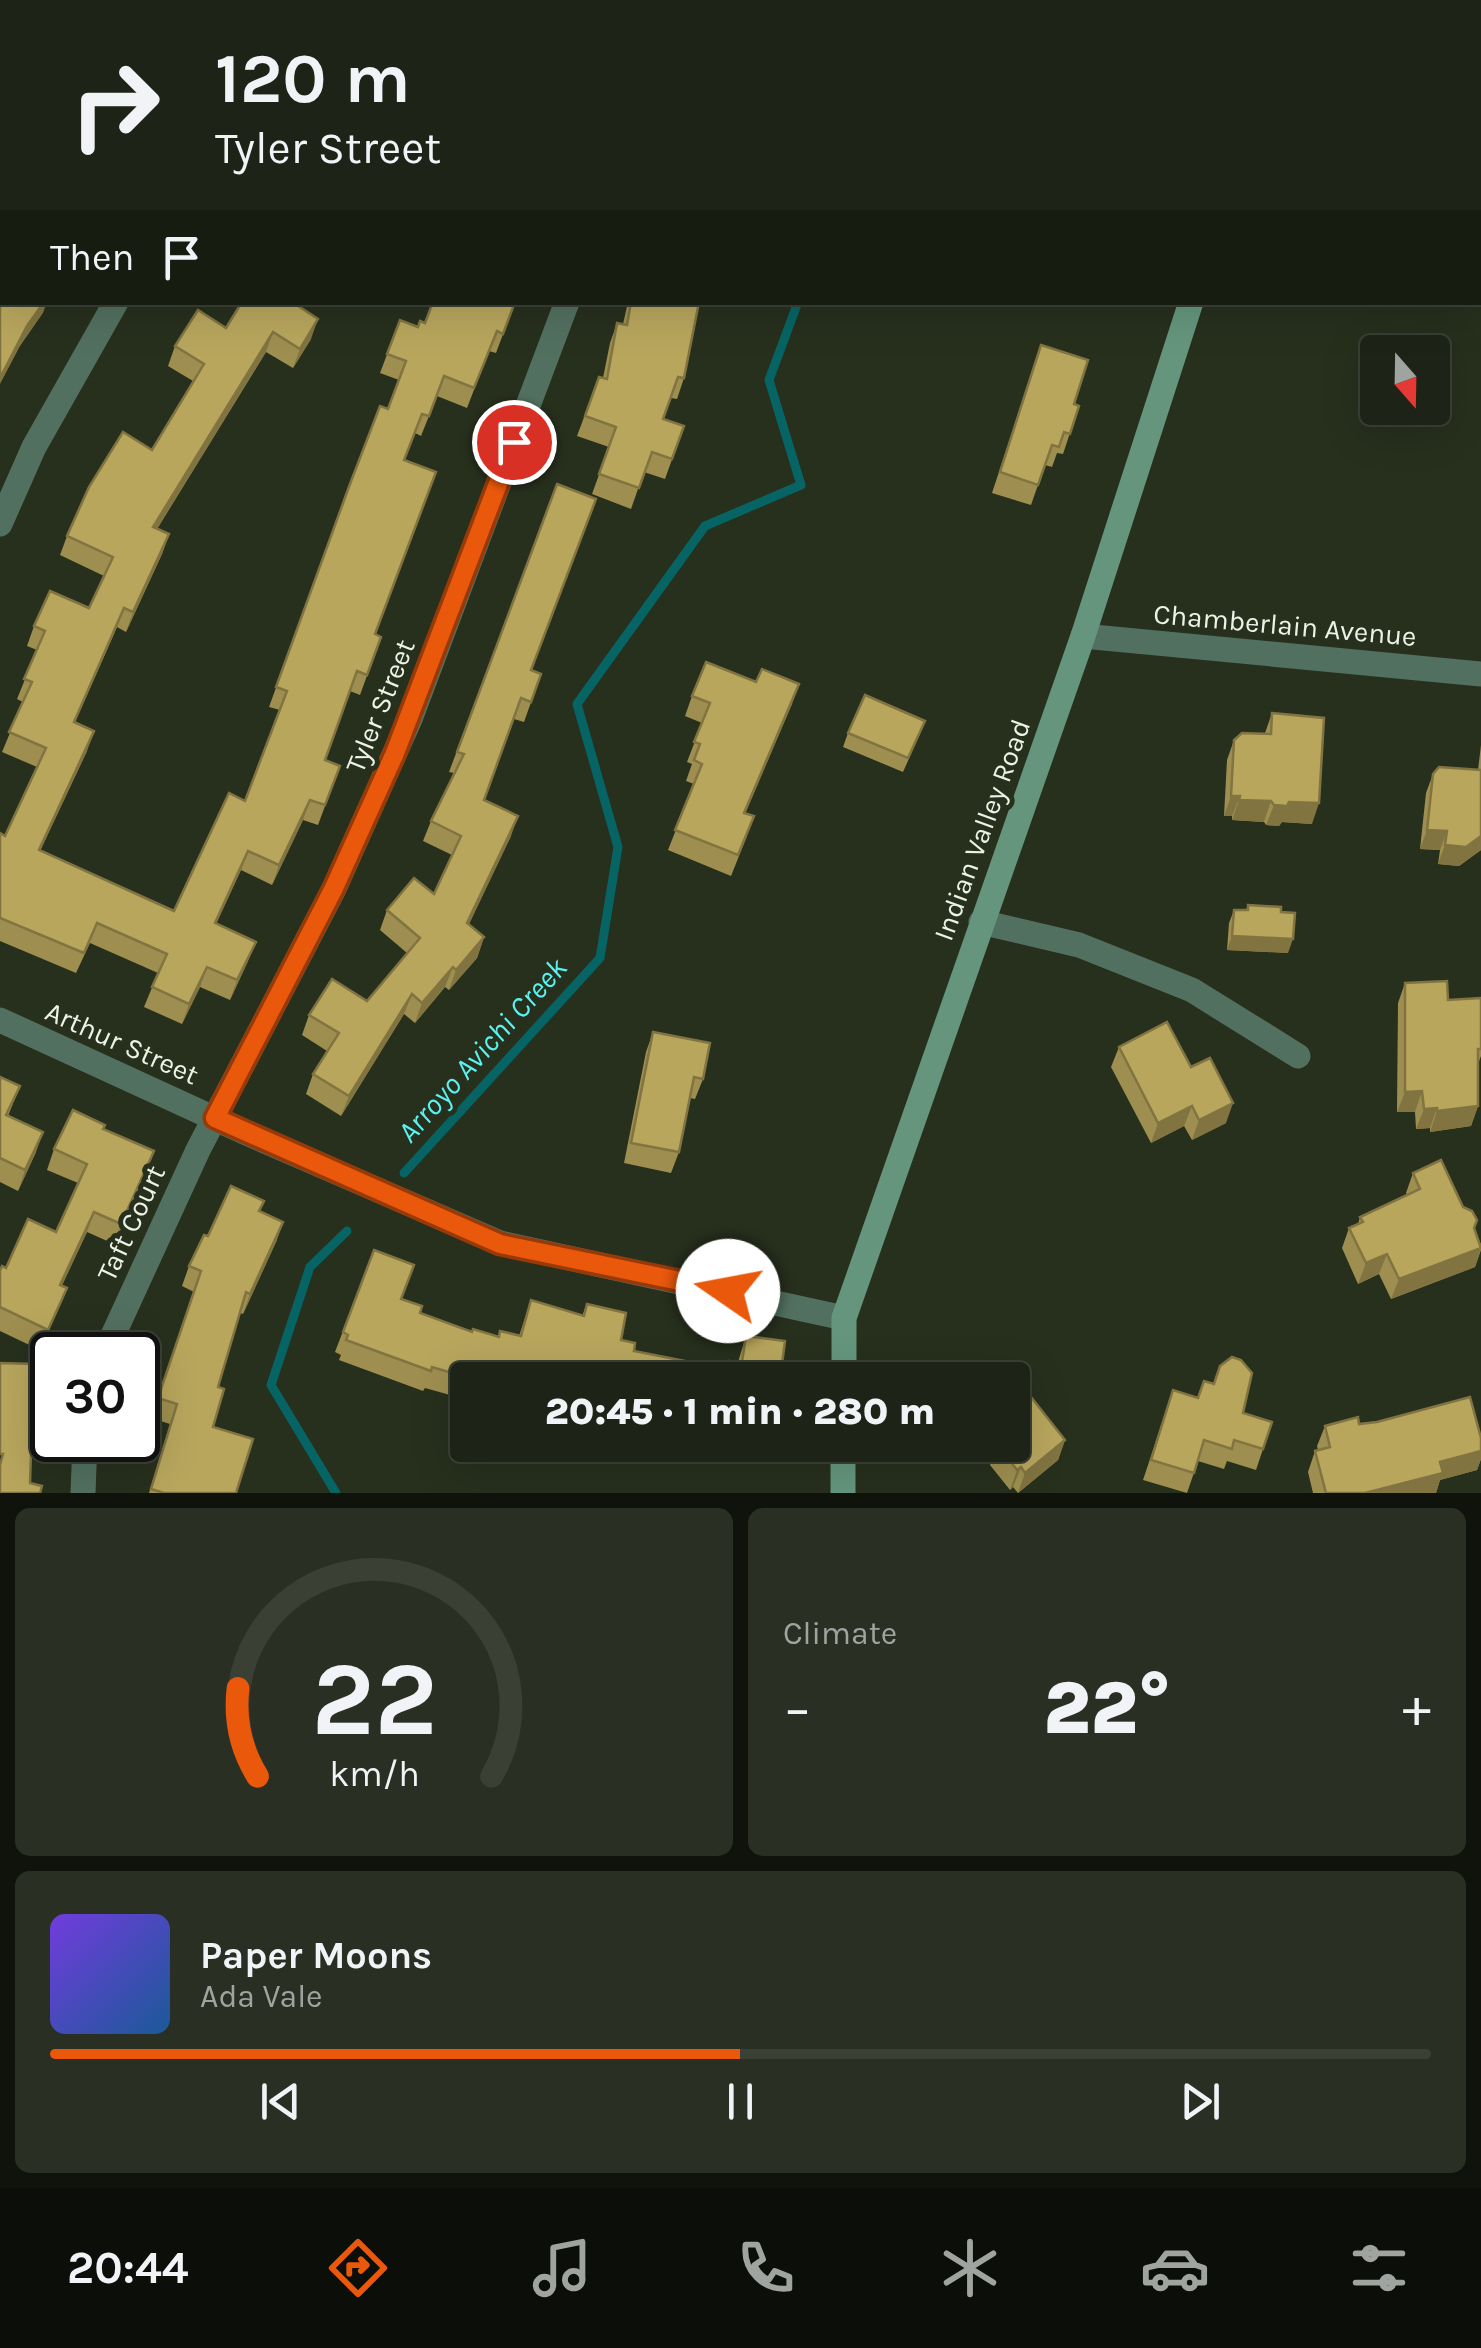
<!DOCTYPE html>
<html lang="en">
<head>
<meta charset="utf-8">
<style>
  :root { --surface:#1d2316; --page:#2a2f23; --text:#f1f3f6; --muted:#a0a4a1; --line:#3b4035; --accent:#ea580c }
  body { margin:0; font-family:Karla,sans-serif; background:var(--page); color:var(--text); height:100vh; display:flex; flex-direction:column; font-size:38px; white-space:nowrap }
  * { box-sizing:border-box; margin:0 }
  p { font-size:32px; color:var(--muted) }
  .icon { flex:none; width:55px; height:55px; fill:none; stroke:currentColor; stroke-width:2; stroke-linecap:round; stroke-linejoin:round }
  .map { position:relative; height:1493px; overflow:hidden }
  .side { display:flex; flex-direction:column; gap:15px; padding:15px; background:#10130c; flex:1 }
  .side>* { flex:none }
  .hud { position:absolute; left:0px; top:0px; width:1482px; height:305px; box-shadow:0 10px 40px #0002,0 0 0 2px var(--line); background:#1d2316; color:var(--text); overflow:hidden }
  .needle { width:65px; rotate:160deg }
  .controls { position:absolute; left:1360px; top:335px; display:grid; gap:20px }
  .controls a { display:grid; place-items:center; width:90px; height:90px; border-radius:10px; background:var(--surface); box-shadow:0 10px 40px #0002,0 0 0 2px var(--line); font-size:50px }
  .speed { position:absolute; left:30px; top:1332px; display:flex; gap:20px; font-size:50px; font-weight:700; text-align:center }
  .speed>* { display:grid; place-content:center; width:130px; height:130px; border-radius:50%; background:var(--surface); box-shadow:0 10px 40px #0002,0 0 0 2px var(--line); line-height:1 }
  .speed .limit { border:5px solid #111; border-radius:15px; background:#fff; color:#111 }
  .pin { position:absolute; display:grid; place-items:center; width:85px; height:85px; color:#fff; margin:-42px; border:5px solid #fff; border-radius:50%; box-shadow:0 2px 10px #0007 }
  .me { position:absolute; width:110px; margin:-55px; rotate:282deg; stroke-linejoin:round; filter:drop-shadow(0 0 8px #0008) }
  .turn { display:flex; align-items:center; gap:35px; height:210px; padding:0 50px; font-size:45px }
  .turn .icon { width:130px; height:130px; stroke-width:2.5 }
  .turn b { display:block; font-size:70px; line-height:85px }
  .then { display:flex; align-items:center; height:95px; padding:0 50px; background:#0003; gap:20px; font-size:38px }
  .big { font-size:75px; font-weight:800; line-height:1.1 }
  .side .card { flex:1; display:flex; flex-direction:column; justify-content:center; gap:15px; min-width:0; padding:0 35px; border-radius:15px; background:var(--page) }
  .side .dial { align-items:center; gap:0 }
  .dial svg { height:260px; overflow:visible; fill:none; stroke:var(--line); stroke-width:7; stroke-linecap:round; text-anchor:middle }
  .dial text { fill:var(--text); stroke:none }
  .song { display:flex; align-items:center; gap:30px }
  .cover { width:120px; height:120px; border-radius:15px; background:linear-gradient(135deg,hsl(260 70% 55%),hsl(210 70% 35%)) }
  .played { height:10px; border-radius:5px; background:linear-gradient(90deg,var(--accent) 50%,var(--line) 50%) }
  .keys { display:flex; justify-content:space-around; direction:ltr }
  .heat { display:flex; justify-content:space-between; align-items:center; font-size:55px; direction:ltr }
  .side .tiles { flex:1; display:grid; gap:15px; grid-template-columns:1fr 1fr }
  .card:last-child { grid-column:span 2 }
  .trip { position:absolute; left:450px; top:1362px; width:580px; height:100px; border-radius:10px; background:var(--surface); box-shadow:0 10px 40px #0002,0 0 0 2px var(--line); font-weight:800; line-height:100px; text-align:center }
  .tab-bar { display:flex; height:160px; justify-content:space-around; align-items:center; background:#0c0e09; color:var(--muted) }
  .tab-bar .icon { width:70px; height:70px }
  .tab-bar .active { color:var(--accent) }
  .tab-bar b { font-size:45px; color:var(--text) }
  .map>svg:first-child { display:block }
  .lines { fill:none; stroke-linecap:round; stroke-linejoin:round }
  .stream { stroke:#066564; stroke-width:9 }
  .street { stroke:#527060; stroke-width:25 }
  .secondary { stroke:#65967d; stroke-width:25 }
  .wall { fill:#9e8f50 }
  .shaded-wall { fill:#817441 }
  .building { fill:#b8a65d; stroke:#817441; stroke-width:2.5 }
  .route-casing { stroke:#983908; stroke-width:25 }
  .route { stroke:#ea580c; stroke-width:18 }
  .labels { text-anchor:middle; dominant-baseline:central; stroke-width:10; stroke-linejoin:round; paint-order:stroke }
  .street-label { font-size:28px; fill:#ecf2e6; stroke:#272f1d }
  .water-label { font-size:30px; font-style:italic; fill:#5bf1ef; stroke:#272f1d }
</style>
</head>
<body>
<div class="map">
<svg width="1481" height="1493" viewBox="0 0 1481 1493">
  <rect width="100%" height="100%" fill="#272f1d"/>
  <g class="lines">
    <g class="stream">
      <polyline points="909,2 910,0"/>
      <polyline points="404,1173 600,958 618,847 577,704 705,526 801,485 769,380 798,302"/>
      <polyline points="336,1493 271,1385 310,1267 347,1231"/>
    </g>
    <g class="street">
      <polyline points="262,2 263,0"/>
      <polyline points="680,2 680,0"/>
      <polyline points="0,524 34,447 116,302"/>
      <polyline points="1083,636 1481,674"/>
      <polyline points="981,922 1079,945 1192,990 1298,1056"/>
      <polyline points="0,1020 244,1132 500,1243 844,1318"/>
      <polyline points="104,1355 198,1150 334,889 410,719 567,302"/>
      <polyline points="83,1493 85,1440"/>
    </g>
    <g class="secondary">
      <polyline points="1288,2 1289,0"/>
      <polyline points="844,1380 844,1318 1083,636 1191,302"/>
      <polyline points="843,1493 843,1445"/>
    </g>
  </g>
  <g class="wall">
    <polygon points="1481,75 1481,111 1480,110"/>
    <polygon points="515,302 496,353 489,351 467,408 437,396 421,436 415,433 404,460 375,634 381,637 360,695 350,691 325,760 340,766 318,825 303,820 272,885 241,870 216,924 248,961 230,1000 200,987 182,1024 144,1007 158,973 90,943 76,973 0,941 0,833 5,836 37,767 2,752 23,702 17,699 37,650 27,646 34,626 89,608 104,576 60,555 67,536 152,450 193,381 168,366 175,346 296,305 311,339 293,368 266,352 157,529 169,534 162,554 126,632 117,627 75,722 87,751 40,851 174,911 245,801 280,710 269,707 350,484 388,409 399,380 380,373 400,320 418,327 425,323"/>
    <polygon points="628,302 699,302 684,378 677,399 671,398 663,419 684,426 665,479 644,472 631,509 592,494 609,447 577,436 599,377 603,378 610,343 617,323 623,324"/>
    <polygon points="1041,345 1074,404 1079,406 1063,454 1057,453 1052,467 1045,465 1031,505 992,493"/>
    <polygon points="557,484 531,670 541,674 524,722 514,719 484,800 511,836 469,924 484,937 477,958 449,990 445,987 415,1023 404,1014 341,1116 306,1094 313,1074 327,1051 302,1035 309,1015 367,1001 407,953 380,930 387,910 434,894 452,855 423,841 431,821 454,773 449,772"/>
    <polygon points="692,696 792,704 745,813 747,836 731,876 668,850 694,784 686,781 692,764 687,762 702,723 685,716"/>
    <polygon points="1272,713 1312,824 1282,822 1279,826 1266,825 1264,822 1232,820 1232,816 1224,816 1227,760 1234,740 1265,733"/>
    <polygon points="848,733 920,734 903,772 843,747"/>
    <polygon points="1481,745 1481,850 1459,866 1438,864 1440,850 1420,849 1426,793 1433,774 1478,770"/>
    <polygon points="1248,905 1281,912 1288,953 1227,950 1229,923 1234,910 1246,910"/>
    <polygon points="1405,983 1448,1000 1481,998 1481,1056 1478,1064 1478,1106 1471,1126 1430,1132 1430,1128 1416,1129 1415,1112 1397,1112 1398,1003"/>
    <polygon points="653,1032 703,1079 695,1099 690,1098 679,1152 671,1173 624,1163 646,1052"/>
    <polygon points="1119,1047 1191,1067 1226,1123 1192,1140 1184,1126 1151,1143 1111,1067"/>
    <polygon points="0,1077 20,1086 8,1116 36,1152 18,1191 0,1182"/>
    <polygon points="104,1129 147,1172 114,1244 87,1232 62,1285 67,1288 40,1350 0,1331 0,1271 56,1232 78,1183 47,1170 54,1149"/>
    <polygon points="1413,1173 1474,1228 1481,1245 1481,1250 1475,1267 1391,1299 1379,1274 1358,1284 1342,1248 1349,1228 1358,1224 1360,1217 1407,1195 1406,1193"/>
    <polygon points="264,1201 260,1211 283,1222 276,1242 243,1314 240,1313 218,1387 213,1427 236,1493 149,1493 170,1424 151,1418 194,1292 182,1286 189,1266 208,1236"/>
    <polygon points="374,1250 402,1299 420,1313 472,1332 498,1337 519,1336 531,1300 582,1316 587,1304 634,1351 695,1363 727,1366 738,1362 746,1336 780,1380 468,1380 468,1400 425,1388 423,1391 339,1360 341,1355 335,1352"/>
    <polygon points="1220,1366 1263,1449 1256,1470 1227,1461 1224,1469 1198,1461 1187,1493 1143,1480 1173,1390 1198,1398 1213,1384"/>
    <polygon points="1359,1424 1481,1438 1481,1459 1477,1470 1440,1480 1436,1493 1313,1493 1308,1472 1315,1451 1318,1450 1317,1446 1325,1426"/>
    <polygon points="1065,1440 1058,1460 1018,1493 1013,1487 1010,1490 990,1465 994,1454 986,1445 1012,1445"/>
  </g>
  <g class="shaded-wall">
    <polygon points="44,302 47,302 43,313 20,346 0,384 0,378 27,326"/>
    <polygon points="318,319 311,339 293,368 300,349"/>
    <polygon points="273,332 266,352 146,547 153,527"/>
    <polygon points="169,534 162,554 126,632 133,612"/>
    <polygon points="124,608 117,627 66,742 74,722"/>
    <polygon points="799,684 792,704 737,833 744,813"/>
    <polygon points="94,731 87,751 31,870 39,850"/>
    <polygon points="1231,796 1240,796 1232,816 1224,816"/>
    <polygon points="310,800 303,820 272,885 279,865"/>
    <polygon points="1239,800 1271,801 1264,822 1232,820"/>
    <polygon points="1289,802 1319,803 1312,824 1282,822 1279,826 1266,825 1274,805"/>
    <polygon points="518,816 511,836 460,943 467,923"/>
    <polygon points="1427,830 1447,831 1440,850 1420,849"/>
    <polygon points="1481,836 1481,850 1459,866 1438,864 1445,845"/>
    <polygon points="248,851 241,870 207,943 215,923"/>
    <polygon points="1232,936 1293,939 1288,953 1227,950"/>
    <polygon points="484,937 477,958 449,990 456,970"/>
    <polygon points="256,942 248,961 230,1000 237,980"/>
    <polygon points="207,967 200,987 182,1024 189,1004"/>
    <polygon points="453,967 445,987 415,1023 422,1003"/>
    <polygon points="412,994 404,1014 341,1116 349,1096"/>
    <polygon points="1422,1091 1415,1112 1397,1112 1405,1092"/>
    <polygon points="1233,1103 1226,1123 1192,1140 1199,1120"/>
    <polygon points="1192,1106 1184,1126 1151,1143 1158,1123"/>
    <polygon points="1478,1106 1471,1126 1430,1132 1437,1111"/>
    <polygon points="1437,1108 1430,1128 1416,1129 1424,1109"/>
    <polygon points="43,1132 36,1152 18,1191 25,1170"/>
    <polygon points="154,1151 147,1172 114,1244 121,1224"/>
    <polygon points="94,1212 87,1232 53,1305 60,1285"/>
    <polygon points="283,1222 276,1242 243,1314 250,1294"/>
    <polygon points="1481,1248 1475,1267 1391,1299 1399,1279"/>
    <polygon points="1387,1254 1379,1274 1358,1284 1366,1263"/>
    <polygon points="67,1288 59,1308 40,1350 48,1330"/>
    <polygon points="1065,1440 1058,1460 1018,1493 1025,1473"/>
    <polygon points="705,1445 737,1445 736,1449"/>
    <polygon points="1481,1451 1481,1459 1477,1470 1440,1480 1436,1493 1365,1493 1440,1462"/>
    <polygon points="1021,1467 1013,1487 1010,1490 1017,1470"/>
  </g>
  <g class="building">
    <polygon points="118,0 188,0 196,2 117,2"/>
    <polygon points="379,0 422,0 422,2 378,2"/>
    <polygon points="542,0 635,0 634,2 541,2"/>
    <polygon points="742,0 822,0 821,2 741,2"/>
    <polygon points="1085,0 1114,0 1115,2 1086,2"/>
    <polygon points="2,223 2,302 44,302 27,326 0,378 0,228"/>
    <polygon points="242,302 292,302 318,319 300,349 273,332 153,527 169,534 133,612 124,608 74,722 94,731 39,850 174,911 229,793 245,801 287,691 276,687 350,484 380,406 388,409 406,361 387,354 400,320 418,327 420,321 425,323 433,302 515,302 503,334 497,331 474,388 444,376 429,416 422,414 404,460 436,472 375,634 381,637 367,675 357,671 325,760 340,766 325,805 310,800 279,865 248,851 215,923 256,942 237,980 207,967 189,1004 152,987 167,954 97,923 84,953 0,918 0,833 5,836 46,748 9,732 32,682 24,679 45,631 34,626 50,591 89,608 113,557 67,536 89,487 123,432 152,450 204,364 175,346 198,310 226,328"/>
    <polygon points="631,302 699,302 684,378 678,377 663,419 684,426 672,459 652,452 639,488 599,474 616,427 585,416 599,377 607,379 617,323 627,325"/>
    <polygon points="1041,345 1088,360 1074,404 1079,406 1070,434 1064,432 1059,447 1052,445 1038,485 1000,472"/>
    <polygon points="557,484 596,499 531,670 541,674 531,702 521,698 484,800 518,816 467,923 484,937 456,970 453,967 422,1003 412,994 349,1096 313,1074 339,1033 309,1015 332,979 367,1001 420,938 387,910 414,878 434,894 461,836 431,821 464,754 457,752"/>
    <polygon points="706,662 756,682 762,669 799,684 744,813 754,816 738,855 675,830 702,764 694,760 700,744 694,742 710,703 692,696"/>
    <polygon points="865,695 925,721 908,758 848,733"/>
    <polygon points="1272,713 1324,718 1319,803 1289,802 1287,806 1274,805 1271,801 1239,800 1240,796 1231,796 1234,740 1242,733 1271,734"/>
    <polygon points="1439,767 1481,770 1481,836 1466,847 1445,845 1447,831 1427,830 1433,774"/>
    <polygon points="1248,905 1281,907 1281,912 1295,913 1293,939 1232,936 1234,910 1248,910"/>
    <polygon points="1447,981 1448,1000 1481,998 1481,1049 1478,1049 1478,1106 1437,1111 1437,1108 1424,1109 1422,1091 1405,1092 1405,983"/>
    <polygon points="1167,1022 1191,1067 1210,1058 1233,1103 1199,1120 1192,1106 1158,1123 1119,1047"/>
    <polygon points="653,1032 710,1043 703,1079 694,1077 679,1152 631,1143"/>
    <polygon points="0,1077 20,1086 6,1115 43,1132 25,1170 0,1158"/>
    <polygon points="73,1110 105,1125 103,1129 154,1151 121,1224 94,1212 60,1285 67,1288 48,1330 0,1307 0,1271 2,1266 6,1268 28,1219 56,1232 87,1164 54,1149"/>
    <polygon points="1441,1160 1463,1207 1472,1211 1477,1220 1474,1228 1481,1248 1399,1279 1387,1254 1366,1263 1349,1228 1363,1222 1360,1217 1420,1189 1413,1173"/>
    <polygon points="231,1186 264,1201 259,1211 283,1222 250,1294 246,1292 218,1387 224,1389 213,1427 253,1439 236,1493 164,1493 151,1489 177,1404 158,1398 201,1271 189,1266 204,1235 208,1236"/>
    <polygon points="374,1250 414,1265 401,1299 422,1306 420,1313 472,1332 473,1329 499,1337 500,1331 521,1336 531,1300 584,1316 587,1304 626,1313 621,1340 635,1343 634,1351 695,1363 728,1366 729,1361 742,1362 746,1336 785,1341 780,1380 476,1380 432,1367 431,1371 346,1340 348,1335 343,1332"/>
    <polygon points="1232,1357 1241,1360 1252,1373 1243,1413 1272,1422 1263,1449 1234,1440 1232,1449 1204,1440 1194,1473 1151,1460 1173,1390 1198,1398 1204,1381 1214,1384 1220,1366"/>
    <polygon points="0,1363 34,1364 30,1483 42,1486 40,1493 0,1493 0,1465 3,1454 0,1454"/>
    <polygon points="1005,1364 1065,1440 1025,1473 1021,1467 1017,1470 998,1445 1012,1445 1012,1380 984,1380"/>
    <polygon points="1470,1397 1481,1438 1481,1451 1440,1462 1443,1473 1365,1493 1326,1493 1315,1451 1330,1447 1325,1426 1358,1417 1359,1424 1377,1422"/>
  </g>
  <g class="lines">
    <defs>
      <polyline id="route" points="514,442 395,753 334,888 215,1118 500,1244 728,1291"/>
    </defs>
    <use href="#route" class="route-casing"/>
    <use href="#route" class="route"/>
  </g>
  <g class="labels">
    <g class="street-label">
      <text transform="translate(1285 625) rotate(5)">Chamberlain Avenue</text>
      <text transform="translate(380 706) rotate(-68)">Tyler Street</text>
      <text transform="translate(982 830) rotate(-70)">Indian Valley Road</text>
      <text transform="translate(122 1043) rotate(24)">Arthur Street</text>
      <text transform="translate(131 1223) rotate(-65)">Taft Court</text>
    </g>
    <g class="water-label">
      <text transform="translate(482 1050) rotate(-48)">Arroyo Avichi Creek</text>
    </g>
  </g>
</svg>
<div class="controls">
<a><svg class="needle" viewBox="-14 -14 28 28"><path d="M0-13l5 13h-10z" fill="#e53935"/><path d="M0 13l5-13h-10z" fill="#a0a4a1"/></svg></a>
</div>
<div class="speed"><div class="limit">30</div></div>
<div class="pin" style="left:514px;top:442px;background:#d93025"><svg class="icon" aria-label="arrive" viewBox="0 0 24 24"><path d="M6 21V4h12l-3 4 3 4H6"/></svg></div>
<svg class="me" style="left:728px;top:1291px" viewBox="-20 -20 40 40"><circle r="19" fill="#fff"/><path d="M0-13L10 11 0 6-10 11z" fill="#ea580c"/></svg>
<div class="trip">20:45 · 1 min · 280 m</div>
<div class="hud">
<div class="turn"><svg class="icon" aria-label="right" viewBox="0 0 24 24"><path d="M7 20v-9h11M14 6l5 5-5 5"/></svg><div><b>120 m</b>Tyler Street</div></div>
<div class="then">Then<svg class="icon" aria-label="arrive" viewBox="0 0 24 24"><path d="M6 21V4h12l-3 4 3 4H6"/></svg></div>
</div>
</div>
<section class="side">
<div class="tiles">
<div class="card dial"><svg viewBox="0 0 100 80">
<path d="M14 69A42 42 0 1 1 86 69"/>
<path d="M14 69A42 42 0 0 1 8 42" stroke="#ea580c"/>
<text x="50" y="56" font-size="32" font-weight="700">22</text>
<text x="50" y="72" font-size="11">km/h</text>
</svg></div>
<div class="card"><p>Climate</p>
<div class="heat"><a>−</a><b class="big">22°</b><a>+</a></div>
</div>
<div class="card">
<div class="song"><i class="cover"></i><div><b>Paper Moons</b><p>Ada Vale</p></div></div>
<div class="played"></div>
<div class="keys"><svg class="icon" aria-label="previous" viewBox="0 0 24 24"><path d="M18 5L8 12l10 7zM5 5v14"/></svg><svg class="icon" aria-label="pause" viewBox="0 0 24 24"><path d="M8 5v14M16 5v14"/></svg><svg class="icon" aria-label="next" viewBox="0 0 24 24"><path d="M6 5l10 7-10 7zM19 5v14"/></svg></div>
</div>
</div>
</section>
<nav class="tab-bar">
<b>20:44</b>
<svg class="icon active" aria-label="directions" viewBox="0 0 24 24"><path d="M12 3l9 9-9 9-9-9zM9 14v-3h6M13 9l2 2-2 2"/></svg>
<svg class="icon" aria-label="music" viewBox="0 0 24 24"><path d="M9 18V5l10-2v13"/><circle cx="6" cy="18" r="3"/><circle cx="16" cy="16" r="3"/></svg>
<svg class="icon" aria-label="phone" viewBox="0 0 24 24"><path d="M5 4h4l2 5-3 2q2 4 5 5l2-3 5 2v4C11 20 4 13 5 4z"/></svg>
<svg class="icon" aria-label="climate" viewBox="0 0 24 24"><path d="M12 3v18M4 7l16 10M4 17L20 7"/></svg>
<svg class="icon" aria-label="car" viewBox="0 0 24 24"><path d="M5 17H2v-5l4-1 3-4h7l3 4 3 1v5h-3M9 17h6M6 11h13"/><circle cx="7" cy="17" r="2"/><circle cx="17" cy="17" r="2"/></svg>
<svg class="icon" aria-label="filters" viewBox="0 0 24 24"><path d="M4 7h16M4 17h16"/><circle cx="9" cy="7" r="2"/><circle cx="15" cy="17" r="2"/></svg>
</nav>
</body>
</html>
